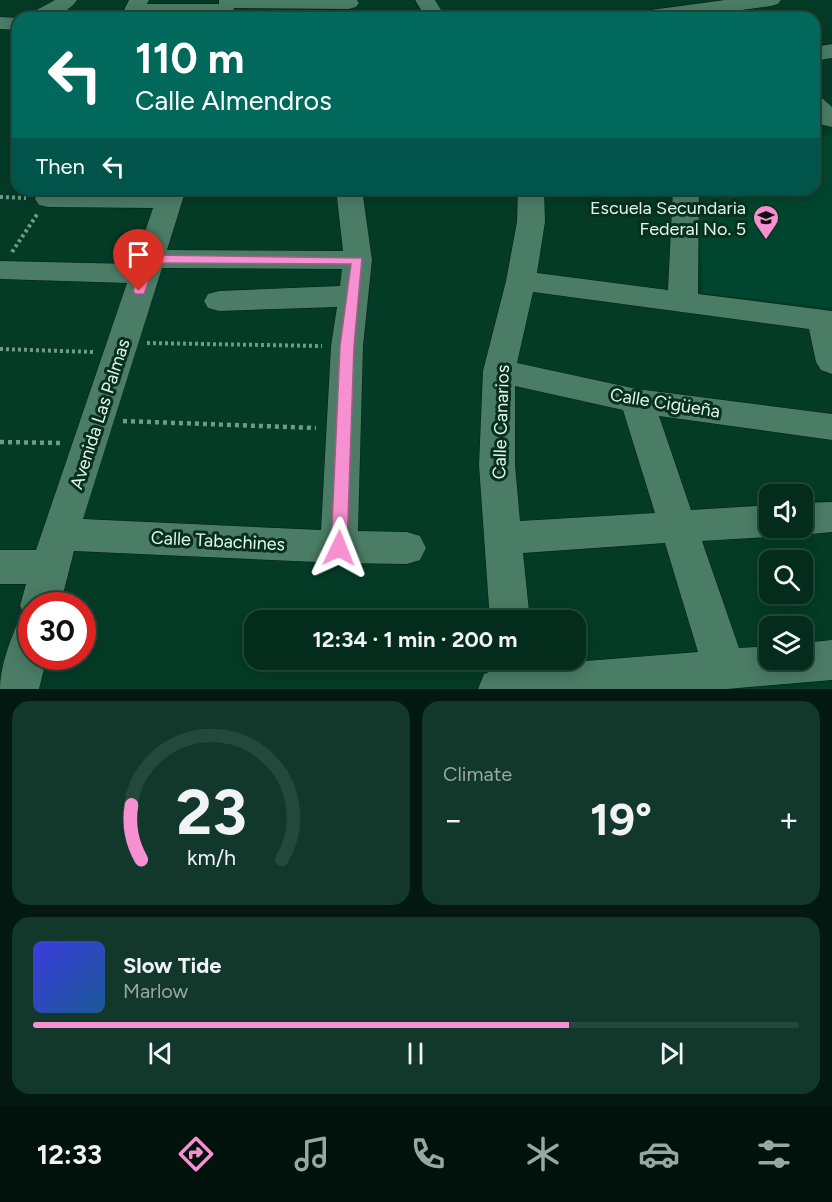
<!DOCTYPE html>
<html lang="en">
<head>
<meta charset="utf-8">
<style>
  :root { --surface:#032c1d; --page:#11382a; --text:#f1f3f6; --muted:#97a7a4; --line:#24483b; --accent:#f690d0 }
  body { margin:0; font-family:Figtree,sans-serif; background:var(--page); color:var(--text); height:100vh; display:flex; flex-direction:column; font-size:22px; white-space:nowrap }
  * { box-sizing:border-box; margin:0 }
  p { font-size:20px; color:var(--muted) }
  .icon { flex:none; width:33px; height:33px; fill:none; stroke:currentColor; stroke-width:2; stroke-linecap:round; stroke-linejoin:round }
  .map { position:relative; height:689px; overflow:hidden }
  .details { display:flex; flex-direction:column; gap:12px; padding:12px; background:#021810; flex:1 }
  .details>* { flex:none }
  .guide { position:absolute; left:12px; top:12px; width:808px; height:183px; border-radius:18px; box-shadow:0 3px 15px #0003,0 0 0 2px var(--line); background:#00695c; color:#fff; overflow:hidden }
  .buttons { position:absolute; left:759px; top:484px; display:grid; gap:12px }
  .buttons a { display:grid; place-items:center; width:54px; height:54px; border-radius:12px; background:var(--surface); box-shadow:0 3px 15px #0003,0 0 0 2px var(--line); font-size:30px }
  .speed { position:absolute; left:18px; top:592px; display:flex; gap:12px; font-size:30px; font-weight:700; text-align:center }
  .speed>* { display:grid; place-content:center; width:78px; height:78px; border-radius:50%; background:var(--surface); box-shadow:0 3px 15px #0003,0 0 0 2px var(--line); line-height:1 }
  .speed .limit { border:9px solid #d22; background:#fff; color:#111 }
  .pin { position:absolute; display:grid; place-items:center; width:51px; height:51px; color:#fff; margin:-62px -26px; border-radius:50% 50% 50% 0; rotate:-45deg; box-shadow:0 0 6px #0007 }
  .pin .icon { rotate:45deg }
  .me { position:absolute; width:66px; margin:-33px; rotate:2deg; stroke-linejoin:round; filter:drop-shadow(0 0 4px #0008) }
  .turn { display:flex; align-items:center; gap:21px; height:126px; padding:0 24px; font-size:27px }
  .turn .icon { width:78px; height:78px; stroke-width:2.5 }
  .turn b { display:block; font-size:42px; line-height:51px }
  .then { display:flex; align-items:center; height:57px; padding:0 24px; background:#0003; gap:12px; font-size:22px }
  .big { font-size:45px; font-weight:700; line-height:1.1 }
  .details .widget { flex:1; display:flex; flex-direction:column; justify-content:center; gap:9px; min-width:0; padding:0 21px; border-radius:18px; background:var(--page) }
  .details .dial { align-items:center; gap:0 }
  .dial svg { height:156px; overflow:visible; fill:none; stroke:var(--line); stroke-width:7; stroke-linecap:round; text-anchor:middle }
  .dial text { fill:var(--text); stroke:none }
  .song { display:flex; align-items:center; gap:18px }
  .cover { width:72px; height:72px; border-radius:9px; background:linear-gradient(135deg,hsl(240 70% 55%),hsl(210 70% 35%)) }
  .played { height:6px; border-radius:3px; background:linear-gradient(90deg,var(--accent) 70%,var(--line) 70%) }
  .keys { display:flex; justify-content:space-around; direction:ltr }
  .heat { display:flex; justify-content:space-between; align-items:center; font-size:33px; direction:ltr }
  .details .tiles { flex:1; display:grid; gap:12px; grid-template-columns:1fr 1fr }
  .widget:last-child { grid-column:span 2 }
  .trip { position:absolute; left:244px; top:610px; width:342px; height:60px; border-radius:18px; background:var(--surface); box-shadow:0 3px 15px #0003,0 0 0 2px var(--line); font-weight:700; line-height:60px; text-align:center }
  .tabs { display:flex; height:96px; justify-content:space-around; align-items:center; background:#01120c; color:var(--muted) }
  .tabs .icon { width:42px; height:42px }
  .tabs .active { color:var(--accent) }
  .tabs b { font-size:27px; color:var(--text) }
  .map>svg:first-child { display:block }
  .built { fill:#00452d }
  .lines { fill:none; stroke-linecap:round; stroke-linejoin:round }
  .minor-casing { stroke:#051e13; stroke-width:1 }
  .path-far1 { stroke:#709988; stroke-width:4; stroke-dasharray:3 3; stroke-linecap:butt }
  .path { stroke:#709988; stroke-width:4.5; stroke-dasharray:4 4; stroke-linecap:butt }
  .minor { fill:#4b7c65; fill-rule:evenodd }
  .route { fill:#f690d0; stroke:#a05e87; stroke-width:1.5 }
  .labels { text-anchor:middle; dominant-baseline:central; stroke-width:6; stroke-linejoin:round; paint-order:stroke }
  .poi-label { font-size:18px; fill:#dff9eb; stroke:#082f1f; text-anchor:end }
  .street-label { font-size:18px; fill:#dff9eb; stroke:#082f1f }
</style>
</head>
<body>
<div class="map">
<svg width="832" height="689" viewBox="0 0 832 689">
  <rect width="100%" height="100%" fill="#043b27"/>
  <polygon class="built" points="832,134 832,308 703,293 697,189 814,189 815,138"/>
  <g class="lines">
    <defs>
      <g id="minor">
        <path d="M55 0H77C64 18 46 18 26 18L29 14Z"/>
        <polygon points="129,0 149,0 147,4 219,4 219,0 357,0 359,3 356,7 349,9 234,8 232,14 225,16 134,16 127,14 124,10"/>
        <polygon points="415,0 435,0 446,18 426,18"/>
        <polygon points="725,0 781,0 778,4 771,6 682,18 626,18 629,14 636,12"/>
        <polygon points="0,17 19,18 18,30 0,29"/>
        <polygon points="832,44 832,58 814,61 814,47"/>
        <polygon points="814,96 822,98 832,107 832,127 823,125 814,117"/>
        <path d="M39 189 159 192 160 189H186L167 250 343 251 336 189H362L372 260 363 346 358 531 407 532 420 536 426 548 420 560 407 564 339 563 74 551 60 606H32V657H47L39 689H0C0 667 9 644 17 624L28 620 20 606 26 584H0V550H36L127 283 0 279V261L134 264 153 208 48 207 39 205 35 199ZM162 268 342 269 340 286 219 291 208 294 204 301 208 308 219 311 337 307 331 346 321 530 83 519Z"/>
        <path d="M518 189H544L545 222 537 273 668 290 673 189H699L698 294 832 311V374L821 370 816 362 809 329 533 292 517 363 637 389 832 414V440L659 416 691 510 770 505V528H785L783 532 770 537 702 541 739 648 770 646V660H802V643L832 640V680L727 689H478L484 674 494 670 493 660H535L536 665 698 652 665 543 523 553 530 621H490L479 465 483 371 506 281 517 222ZM515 386 623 410 655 513 520 521 515 465Z"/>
        <polygon points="832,502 832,532 802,535 789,530 788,528 802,528 802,503"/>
      </g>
    </defs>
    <use href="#minor" class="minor-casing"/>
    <g class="path-far1">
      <polyline points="0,197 26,198"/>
      <polyline points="12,252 38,213"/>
      <polyline points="147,343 322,346"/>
      <polyline points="0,349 93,352"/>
    </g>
    <g class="path">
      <polyline points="123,421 316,428"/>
      <polyline points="0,442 62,443"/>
    </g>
    <use href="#minor" class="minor"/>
  </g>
  <polygon class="route" points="150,255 362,258 354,346 347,548 345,552 333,552 331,548 340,346 351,264 155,263 144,294 135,294 133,291 144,259"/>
  <defs>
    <symbol id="university-pin" viewBox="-11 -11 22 30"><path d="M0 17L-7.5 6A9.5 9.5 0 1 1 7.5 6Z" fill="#f690d0" stroke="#082f1f"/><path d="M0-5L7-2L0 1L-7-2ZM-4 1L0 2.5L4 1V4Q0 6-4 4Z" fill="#111"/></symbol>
  </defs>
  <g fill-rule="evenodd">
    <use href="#university-pin" x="751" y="203" width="30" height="40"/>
  </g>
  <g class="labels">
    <g class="poi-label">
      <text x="746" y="208">Escuela Secundaria<tspan x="746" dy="21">Federal No. 5</tspan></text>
    </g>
    <g class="street-label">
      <text transform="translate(665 403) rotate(9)">Calle Cigüeña</text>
      <text transform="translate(100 414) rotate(-72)">Avenida Las Palmas</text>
      <text transform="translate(501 422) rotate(-88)">Calle Canarios</text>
      <text transform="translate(218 541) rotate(3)">Calle Tabachines</text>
    </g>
  </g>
</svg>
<div class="buttons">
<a><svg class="icon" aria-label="sound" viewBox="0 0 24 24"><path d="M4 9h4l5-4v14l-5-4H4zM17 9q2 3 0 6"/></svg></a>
<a><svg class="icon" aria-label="search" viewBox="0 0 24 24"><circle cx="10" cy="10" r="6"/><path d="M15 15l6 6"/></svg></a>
<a><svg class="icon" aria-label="layers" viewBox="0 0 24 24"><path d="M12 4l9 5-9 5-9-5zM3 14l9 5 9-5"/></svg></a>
</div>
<div class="speed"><div class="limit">30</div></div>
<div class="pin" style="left:139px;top:291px;background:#d93025"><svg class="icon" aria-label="arrive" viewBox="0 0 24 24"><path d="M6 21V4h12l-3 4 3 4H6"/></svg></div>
<svg class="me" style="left:339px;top:548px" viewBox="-20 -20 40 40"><path d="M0-17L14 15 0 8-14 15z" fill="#f690d0" stroke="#fff" stroke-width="4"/></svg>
<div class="trip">12:34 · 1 min · 200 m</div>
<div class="guide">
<div class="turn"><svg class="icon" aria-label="left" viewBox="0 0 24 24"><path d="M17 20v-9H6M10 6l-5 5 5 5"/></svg><div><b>110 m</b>Calle Almendros</div></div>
<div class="then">Then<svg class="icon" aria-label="left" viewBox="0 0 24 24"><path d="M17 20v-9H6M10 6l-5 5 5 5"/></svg></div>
</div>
</div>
<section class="details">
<div class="tiles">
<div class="widget dial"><svg viewBox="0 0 100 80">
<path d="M14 69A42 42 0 1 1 86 69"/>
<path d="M14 69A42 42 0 0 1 9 41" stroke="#f690d0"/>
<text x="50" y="56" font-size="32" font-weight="700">23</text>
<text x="50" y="72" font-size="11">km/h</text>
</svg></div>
<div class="widget"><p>Climate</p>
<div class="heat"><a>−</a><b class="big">19°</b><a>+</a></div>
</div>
<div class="widget">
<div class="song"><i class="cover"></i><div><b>Slow Tide</b><p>Marlow</p></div></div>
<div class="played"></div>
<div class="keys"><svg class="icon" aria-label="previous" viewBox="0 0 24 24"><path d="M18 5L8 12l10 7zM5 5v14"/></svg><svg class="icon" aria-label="pause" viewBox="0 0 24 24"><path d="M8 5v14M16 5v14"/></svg><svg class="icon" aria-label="next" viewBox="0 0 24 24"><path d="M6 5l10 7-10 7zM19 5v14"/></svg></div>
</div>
</div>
</section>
<nav class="tabs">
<b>12:33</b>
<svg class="icon active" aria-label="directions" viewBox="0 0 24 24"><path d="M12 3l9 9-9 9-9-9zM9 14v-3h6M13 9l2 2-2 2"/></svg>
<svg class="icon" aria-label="music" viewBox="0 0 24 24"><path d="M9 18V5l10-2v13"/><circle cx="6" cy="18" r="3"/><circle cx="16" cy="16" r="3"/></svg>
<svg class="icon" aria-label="phone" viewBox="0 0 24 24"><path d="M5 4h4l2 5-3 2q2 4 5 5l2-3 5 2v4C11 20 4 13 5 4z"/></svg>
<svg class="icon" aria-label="climate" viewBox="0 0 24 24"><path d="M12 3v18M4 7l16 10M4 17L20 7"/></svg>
<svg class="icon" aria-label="car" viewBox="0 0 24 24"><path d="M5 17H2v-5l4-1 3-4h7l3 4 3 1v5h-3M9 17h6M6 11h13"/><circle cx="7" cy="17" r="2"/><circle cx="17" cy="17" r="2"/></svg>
<svg class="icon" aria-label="filters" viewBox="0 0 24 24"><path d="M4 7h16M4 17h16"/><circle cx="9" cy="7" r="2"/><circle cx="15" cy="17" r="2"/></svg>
</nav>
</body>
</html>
